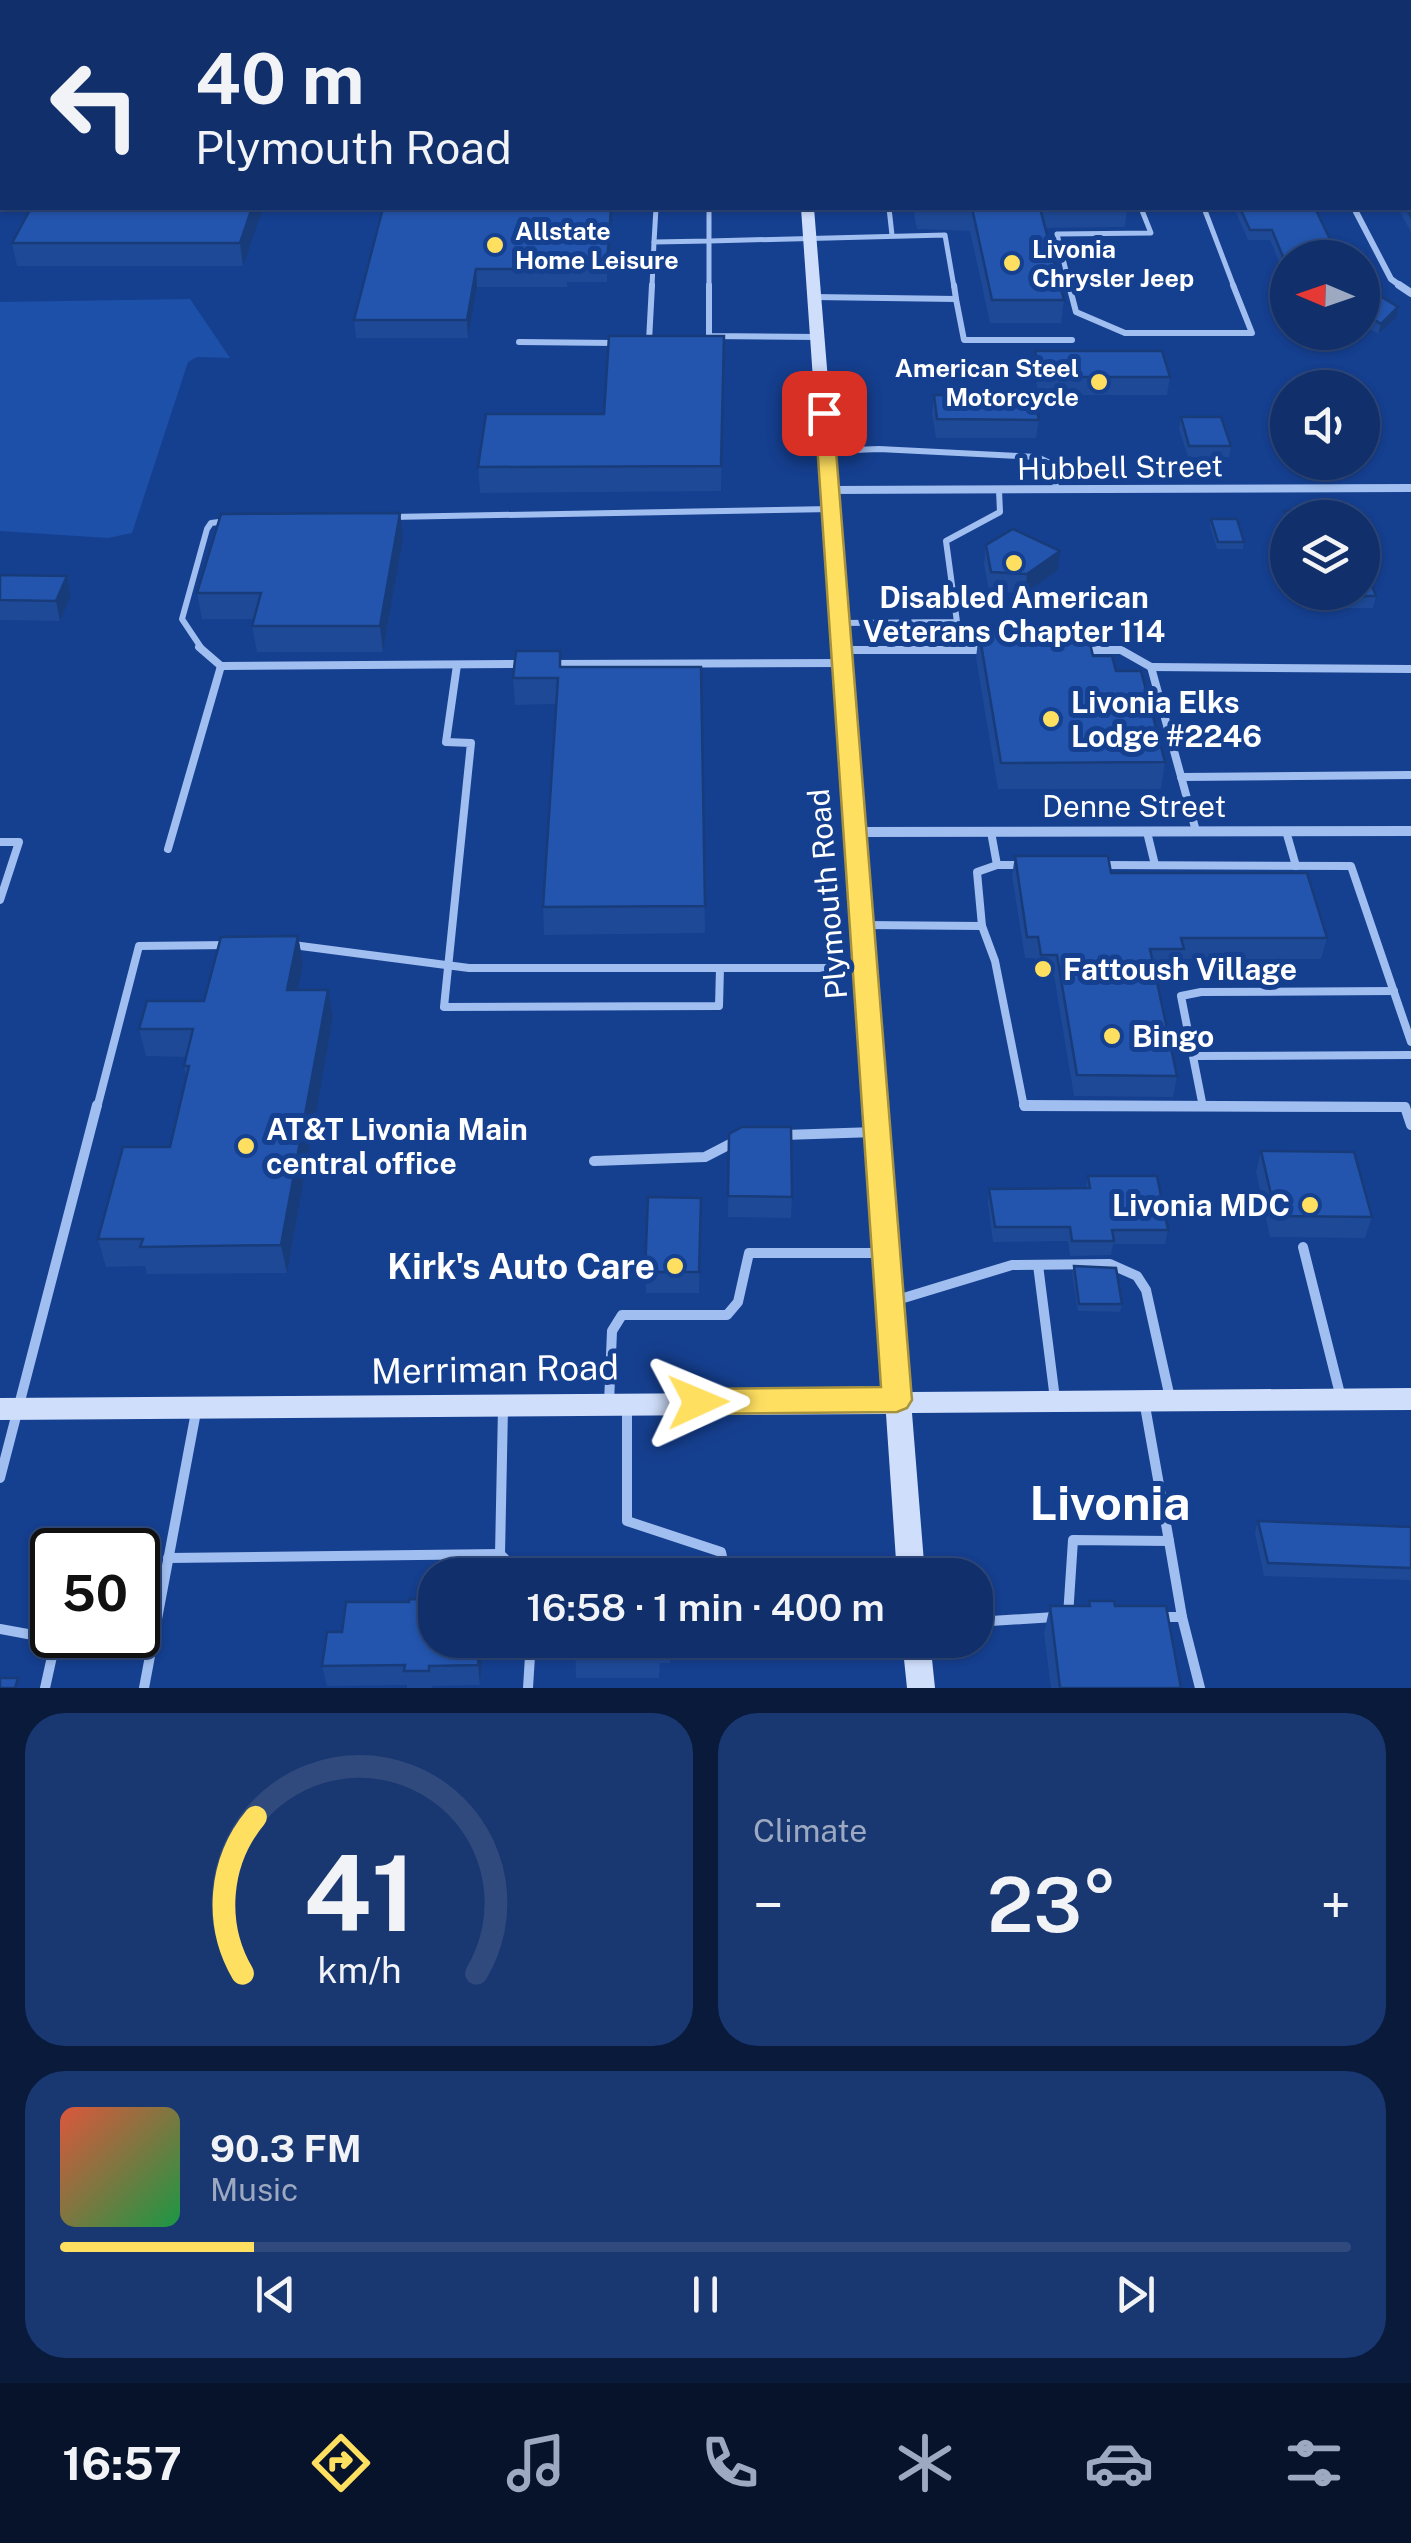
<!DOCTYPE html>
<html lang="en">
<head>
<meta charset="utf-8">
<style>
  :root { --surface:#102f6b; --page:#193771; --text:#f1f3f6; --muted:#9ca9c1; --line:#304a7e; --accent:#ffdf60 }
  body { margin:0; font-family:"Public Sans",sans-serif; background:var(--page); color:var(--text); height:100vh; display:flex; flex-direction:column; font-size:38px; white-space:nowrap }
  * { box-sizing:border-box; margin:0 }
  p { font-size:32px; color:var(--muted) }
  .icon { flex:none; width:55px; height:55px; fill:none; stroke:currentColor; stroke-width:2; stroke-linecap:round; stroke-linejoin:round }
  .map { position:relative; height:1688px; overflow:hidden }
  .panel { display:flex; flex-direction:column; gap:25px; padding:25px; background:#091a3b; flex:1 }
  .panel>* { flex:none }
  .top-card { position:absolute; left:0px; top:0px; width:1412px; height:210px; box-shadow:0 2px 8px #0004,0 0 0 2px var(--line); background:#102f6b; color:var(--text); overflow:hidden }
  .needle { width:65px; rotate:272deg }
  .controls { position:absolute; left:1270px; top:240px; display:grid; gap:20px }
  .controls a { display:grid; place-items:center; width:110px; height:110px; border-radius:50%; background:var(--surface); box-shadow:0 2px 8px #0004,0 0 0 2px var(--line); font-size:50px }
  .speed { position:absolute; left:30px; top:1528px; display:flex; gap:20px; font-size:50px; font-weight:700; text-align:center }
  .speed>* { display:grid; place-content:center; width:130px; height:130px; border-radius:50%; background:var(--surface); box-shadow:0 2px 8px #0004,0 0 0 2px var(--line); line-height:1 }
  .speed .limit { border:5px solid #111; border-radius:15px; background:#fff; color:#111 }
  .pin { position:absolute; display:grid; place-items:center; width:85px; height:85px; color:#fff; margin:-42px; border-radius:20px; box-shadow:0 5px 15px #0006 }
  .me { position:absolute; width:110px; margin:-55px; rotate:89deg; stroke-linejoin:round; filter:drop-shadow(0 0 8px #0008) }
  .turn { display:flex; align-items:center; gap:35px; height:210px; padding:0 30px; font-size:45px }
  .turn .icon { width:130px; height:130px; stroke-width:2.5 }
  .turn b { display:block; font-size:70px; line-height:85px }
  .big { font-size:75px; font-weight:600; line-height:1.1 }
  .panel .tile { flex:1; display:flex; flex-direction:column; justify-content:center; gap:15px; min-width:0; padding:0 35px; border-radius:40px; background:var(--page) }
  .panel .dial { align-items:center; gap:0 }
  .dial svg { height:260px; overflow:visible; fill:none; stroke:var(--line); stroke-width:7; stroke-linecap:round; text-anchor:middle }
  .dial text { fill:var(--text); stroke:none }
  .song { display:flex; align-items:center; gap:30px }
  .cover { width:120px; height:120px; border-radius:15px; background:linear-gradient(135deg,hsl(10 70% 55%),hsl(140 70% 35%)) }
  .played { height:10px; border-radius:5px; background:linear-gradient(90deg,var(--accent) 15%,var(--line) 15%) }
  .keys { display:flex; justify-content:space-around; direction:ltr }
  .heat { display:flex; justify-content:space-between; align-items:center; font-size:55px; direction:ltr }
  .panel .tiles { flex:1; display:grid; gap:25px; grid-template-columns:1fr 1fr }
  .tile:last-child { grid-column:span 2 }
  .trip { position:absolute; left:418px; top:1558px; width:575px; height:100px; border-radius:40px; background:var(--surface); box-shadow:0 2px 8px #0004,0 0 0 2px var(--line); font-weight:600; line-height:100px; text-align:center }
  .tabs { display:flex; height:160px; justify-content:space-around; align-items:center; background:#06132b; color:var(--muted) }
  .tabs .icon { width:70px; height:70px }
  .tabs .active { color:var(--accent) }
  .tabs b { font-size:45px; color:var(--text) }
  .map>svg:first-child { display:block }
  .green { fill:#1d50a9 }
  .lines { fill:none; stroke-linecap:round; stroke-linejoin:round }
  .lane-far3 { stroke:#a0bef0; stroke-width:5 }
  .lane-far2 { stroke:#a0bef0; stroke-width:6 }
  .lane-far1 { stroke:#a0bef0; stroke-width:8 }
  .lane { stroke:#a0bef0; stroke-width:10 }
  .street-far2 { stroke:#a0bef0; stroke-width:6 }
  .street-far1 { stroke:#a0bef0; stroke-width:8 }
  .street { stroke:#a0bef0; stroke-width:10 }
  .secondary { fill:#cfdefb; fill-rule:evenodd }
  .wall { fill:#1e4996 }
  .shaded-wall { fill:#183c7a }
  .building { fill:#2355ae; stroke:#183c7a; stroke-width:2.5 }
  .route { fill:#ffdf60; stroke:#a6913e; stroke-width:2.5 }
  .poi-dot { fill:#ffdf60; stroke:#153f8f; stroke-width:4 }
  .labels { text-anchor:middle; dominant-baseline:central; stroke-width:10; stroke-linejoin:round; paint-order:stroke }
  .far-poi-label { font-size:25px; font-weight:bold; fill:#fff; stroke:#153f8f; text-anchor:start }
  .street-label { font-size:30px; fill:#fff; stroke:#153f8f }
  .poi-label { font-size:30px; font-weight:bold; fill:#fff; stroke:#153f8f; text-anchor:start }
  .near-poi-label { font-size:35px; font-weight:bold; fill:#fff; stroke:#153f8f; text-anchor:end }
  .near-street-label { font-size:35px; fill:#fff; stroke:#153f8f }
  .near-district-label { font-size:48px; font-weight:bold; fill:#fff; stroke:#153f8f }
</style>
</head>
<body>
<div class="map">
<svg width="1411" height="1688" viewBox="0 0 1411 1688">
  <rect width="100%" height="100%" fill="#153f8f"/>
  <polygon class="green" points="190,299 230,358 197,357 188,362 132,533 108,538 0,531 0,302"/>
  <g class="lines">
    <g class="lane-far3">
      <polyline points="889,208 892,235"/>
      <polyline points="1204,208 1234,287"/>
      <polyline points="654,242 656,208"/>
      <polyline points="652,287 654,242 709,241 709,208"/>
      <polyline points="709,287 709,241 945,235 954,287"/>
      <polyline points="1070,287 1057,234 1151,233 1141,208"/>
    </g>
    <g class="lane-far2">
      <polyline points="652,285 649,341 654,341"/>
      <polyline points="709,285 709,336 817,337"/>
      <polyline points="954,285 956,299"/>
      <polyline points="1069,285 1076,312 1125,333 1252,333 1233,285"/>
      <polyline points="814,297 956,299 964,340 1072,340"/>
      <polyline points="519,342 615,343"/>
      <polyline points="827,451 879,449 1037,457 1050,463 1057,490"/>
      <polyline points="391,517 832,509"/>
      <polyline points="841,623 957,622 946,541 1000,512 999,490"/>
      <polyline points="202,649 182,619 207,529 211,523 227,521"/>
    </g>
    <g class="lane-far1">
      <polyline points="199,647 221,666 523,664"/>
      <polyline points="843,650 986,650"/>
      <polyline points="1085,650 1121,650 1151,667 1196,831"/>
      <polyline points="552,664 843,663"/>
      <polyline points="457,665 446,742 471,743 444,1007 719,1006 720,968"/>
      <polyline points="1151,667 1411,669"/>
      <polyline points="1181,777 1411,775"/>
      <polyline points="1286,831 1296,866"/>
      <polyline points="991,832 997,865"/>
      <polyline points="1147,832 1155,865"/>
      <polyline points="0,842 19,842 0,900"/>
      <polyline points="168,849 221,666"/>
      <polyline points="1101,865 1351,866 1411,1042"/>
      <polyline points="864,925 982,926 995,961 1024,1107 1405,1108"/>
      <polyline points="982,926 977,872 997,865 1022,865"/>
      <polyline points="293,945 469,968 863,968"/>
      <polyline points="1194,1056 1411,1055"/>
      <polyline points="1203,1107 1181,996 1201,992 1394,991"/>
      <polyline points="97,1108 139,946 229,945"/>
    </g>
    <g class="lane">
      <polyline points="1024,1105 1405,1107 1411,1125"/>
      <polyline points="784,1135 875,1132"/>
      <polyline points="594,1161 705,1157 736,1141"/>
      <polyline points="1303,1247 1340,1394"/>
      <polyline points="1038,1265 1055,1399"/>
      <polyline points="897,1300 1012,1265 1110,1264 1137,1276 1146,1290 1170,1398"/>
      <polyline points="609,1403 612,1331 622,1315 727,1315 738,1302 749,1253 883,1253"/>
      <polyline points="503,1408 500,1554 521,1575"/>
      <polyline points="627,1408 627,1521 721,1552 726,1575"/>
      <polyline points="0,1478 97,1105"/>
      <polyline points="1169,1541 1182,1617"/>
      <polyline points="168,1558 500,1554"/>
      <polyline points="1068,1616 1073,1540 1169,1541 1145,1406"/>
      <polyline points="1159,1617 1182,1617 1200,1688"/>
      <polyline points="975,1622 1055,1617"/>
      <polyline points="0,1629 33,1635 53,1652 45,1688"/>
      <polyline points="857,1640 912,1643"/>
      <polyline points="144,1688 196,1412"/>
      <polyline points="528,1688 531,1640"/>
    </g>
    <polyline class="street-far2" points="1354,208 1391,279 1402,287"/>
    <g class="street-far1">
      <polyline points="1399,285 1411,293"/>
      <polyline points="830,490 1411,488"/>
    </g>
    <polyline class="street" points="857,832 1411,831"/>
    <g class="secondary">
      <polygon points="785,0 797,0 798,2 787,2"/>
      <polygon points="801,208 814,208 910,1392 1411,1388 1411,1410 912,1413 925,1575 897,1575 886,1414 0,1420 0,1398 884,1392"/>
      <polygon points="902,1640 930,1640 935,1688 907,1688"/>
    </g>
  </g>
  <g class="wall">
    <polygon points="37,0 322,0 299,0 298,2 245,2 245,0"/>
    <polygon points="428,0 502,0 501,2 429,2"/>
    <polygon points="1358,0 1411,0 1411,232 1398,208 1410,208 1410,2 1359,2"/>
    <rect x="0" y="56" width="2" height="65"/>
    <polygon points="263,208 243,266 17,266 12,243"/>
    <polygon points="613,208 607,282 567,282 567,287 477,287 468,338 356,338 354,320"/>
    <polygon points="913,208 1127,208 1125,227 1045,228 1064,300 1061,323 990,323 970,231 917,229"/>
    <polygon points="1234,208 1315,208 1288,258 1288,284 1270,240 1248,240"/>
    <polygon points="1362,285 1396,318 1378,334 1362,324"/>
    <polygon points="724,336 721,491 480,493 478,467 604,414"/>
    <polygon points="1035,351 1170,377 1167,395 1039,395 1033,369"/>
    <polygon points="934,395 1039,420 1036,438 936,438 932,414"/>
    <polygon points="1181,417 1231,446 1229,457 1188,457 1179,429"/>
    <polygon points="1284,511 1288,518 1288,538 1281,523"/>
    <polygon points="400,513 403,538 383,652 257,652 252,626 254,619 202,619 197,593"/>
    <polygon points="1211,519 1244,542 1243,549 1217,549 1210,526"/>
    <polygon points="986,545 1058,570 1025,593 989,592 984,564"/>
    <polygon points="0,575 67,576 71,595 60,621 0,620"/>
    <polygon points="1340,592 1362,592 1376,596 1373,608 1346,608"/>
    <polygon points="979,632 1093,656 1116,671 1165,762 1161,789 998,789 976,658"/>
    <polygon points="560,651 561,667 701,667 705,933 544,935 543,907 556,704 515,705 513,678"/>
    <polygon points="1015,856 1111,873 1327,938 1321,959 1182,959 1179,970 1154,970 1177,1076 1173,1097 1074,1096 1054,976 1038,976 1035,958 1025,958 1012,876"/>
    <polygon points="298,936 303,964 297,990 333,1018 287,1273 147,1274 145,1266 106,1267 98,1239 170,1147 186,1076 184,1066 186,1057 146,1056 139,1029 204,1001"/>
    <polygon points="729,1134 792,1197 791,1218 728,1217"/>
    <polygon points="1261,1151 1372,1217 1365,1238 1270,1237 1256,1172"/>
    <polygon points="1088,1176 1168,1230 1165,1244 1113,1244 1111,1255 1070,1256 1068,1241 993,1242 988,1203 989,1189 1086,1188"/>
    <polygon points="701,1198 699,1293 646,1293 645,1272"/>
    <polygon points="1074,1266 1122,1304 1120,1312 1078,1311 1072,1273"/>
    <polygon points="1258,1521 1411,1527 1411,1584 1410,1580 1264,1576 1255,1533"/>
    <polygon points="1089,1601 1115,1606 1181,1688 1051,1688 1044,1633 1050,1606 1088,1606"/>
    <polygon points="435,1640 484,1640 480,1685 432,1686 432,1688 407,1688 407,1685 327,1686 322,1666"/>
    <polygon points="562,1640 670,1640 670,1663 660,1663 659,1678 576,1678 575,1644 563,1644"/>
  </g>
  <g class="shaded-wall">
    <polygon points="252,208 263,208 243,266 240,243"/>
    <polygon points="611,208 613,208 607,282 607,264"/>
    <polygon points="476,269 477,287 468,338 467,320"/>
    <polygon points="1398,307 1396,318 1378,334 1381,324"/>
    <polygon points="400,513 403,538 383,652 380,626"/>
    <polygon points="1060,551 1058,570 1025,593 1027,574"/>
    <polygon points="67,576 71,595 60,621 56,601"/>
    <polygon points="298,936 303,964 292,1018 287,990"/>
    <polygon points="328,990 333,1018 287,1273 281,1245"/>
    <polygon points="480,1640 484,1640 480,1685 478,1665"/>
  </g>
  <g class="building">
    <polygon points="1365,0 1411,0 1411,217 1406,208 1410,208 1410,2 1367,2"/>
    <rect x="0" y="56" width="2" height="44"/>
    <polygon points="31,208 252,208 240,243 12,243"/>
    <polygon points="383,208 611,208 607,264 566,264 566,269 476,269 467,320 354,320"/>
    <polygon points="956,208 1040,208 1064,300 992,300 972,208"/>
    <polygon points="1240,208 1315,208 1339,258 1288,258 1288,269 1272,230 1250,230"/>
    <polygon points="1362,285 1398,307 1381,324 1362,312"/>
    <polygon points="609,336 724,336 721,466 478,467 486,414 604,414"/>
    <polygon points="1035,351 1162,351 1170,377 1041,377"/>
    <polygon points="934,395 1033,395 1039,420 937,419"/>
    <polygon points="1181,417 1221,417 1231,446 1189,446"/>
    <polygon points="1284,511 1356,511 1359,518 1288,518 1288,520"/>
    <polygon points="400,513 380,626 252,626 261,593 197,593 221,514"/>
    <polygon points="1211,519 1237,519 1244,542 1218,542"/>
    <polygon points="1013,529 1060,551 1027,574 991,572 986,545"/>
    <polygon points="1362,563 1376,596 1349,596 1347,592 1362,592"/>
    <polygon points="0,575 67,576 56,601 0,600"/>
    <polygon points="1087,631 1093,656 1112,656 1116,671 1141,671 1165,762 1001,763 979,632"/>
    <polygon points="516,651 560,651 560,667 701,667 705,906 543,907 558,678 513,678"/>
    <polygon points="1015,856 1108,856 1111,873 1307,873 1327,938 1181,938 1184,949 1150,949 1177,1076 1077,1075 1057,955 1041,955 1038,937 1027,937"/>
    <polygon points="298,936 287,990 328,990 281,1245 140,1247 143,1239 98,1239 123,1147 170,1147 189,1066 184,1066 193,1029 139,1029 147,1001 204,1001 221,937"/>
    <polygon points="742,1127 791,1127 792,1197 728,1196 729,1134"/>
    <polygon points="1261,1151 1354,1152 1372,1217 1276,1216"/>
    <polygon points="1088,1176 1157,1176 1168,1230 1112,1230 1114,1241 1072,1241 1070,1227 995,1227 989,1189 1090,1188"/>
    <polygon points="648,1197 701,1198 699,1272 645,1272"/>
    <polygon points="1074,1266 1116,1268 1122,1304 1079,1304"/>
    <polygon points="1258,1521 1411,1527 1411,1568 1268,1563"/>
    <polygon points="579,1568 661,1568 660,1575 579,1575"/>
    <polygon points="409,1599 435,1600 435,1640 480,1640 478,1665 429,1666 429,1671 404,1671 405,1665 322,1666 327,1632 342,1632 346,1602 409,1602"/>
    <polygon points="1089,1601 1114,1601 1115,1606 1166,1606 1181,1688 1060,1688 1050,1606 1090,1606"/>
    <polygon points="576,1640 670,1640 670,1643 659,1643 659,1658 575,1658"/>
    <polygon points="0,1678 18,1678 15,1688 0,1688"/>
  </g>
  <polygon class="route" points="824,408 833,413 912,1400 907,1408 897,1412 698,1414 687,1411 683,1402 687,1393 698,1389 881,1387 815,413"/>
  <g class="poi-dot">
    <circle cx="495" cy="245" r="10"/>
    <circle cx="1012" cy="263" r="10"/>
    <circle cx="1099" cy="382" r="10"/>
    <circle cx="1014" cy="563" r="10"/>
    <circle cx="1051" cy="719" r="10"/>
    <circle cx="1043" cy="969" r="10"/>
    <circle cx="1112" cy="1036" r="10"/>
    <circle cx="246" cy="1146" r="10"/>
    <circle cx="1310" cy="1205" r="10"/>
    <circle cx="675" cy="1266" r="10"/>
  </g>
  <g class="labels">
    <g class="far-poi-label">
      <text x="515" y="231">Allstate<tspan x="515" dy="29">Home Leisure</tspan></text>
      <text x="1032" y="249">Livonia<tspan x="1032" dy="29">Chrysler Jeep</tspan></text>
      <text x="1079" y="368" text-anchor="end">American Steel<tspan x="1079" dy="29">Motorcycle</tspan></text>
    </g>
    <g class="street-label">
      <text transform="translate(1120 467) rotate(-1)">Hubbell Street</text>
      <text x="1134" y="806">Denne Street</text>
      <text transform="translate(827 894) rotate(-95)">Plymouth Road</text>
    </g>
    <g class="poi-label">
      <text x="1014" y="597" text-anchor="middle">Disabled American<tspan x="1014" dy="34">Veterans Chapter 114</tspan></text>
      <text x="1071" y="702">Livonia Elks<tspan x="1071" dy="34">Lodge #2246</tspan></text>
      <text x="1063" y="969">Fattoush Village</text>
      <text x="1132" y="1036">Bingo</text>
      <text x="266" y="1129">AT&amp;T Livonia Main<tspan x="266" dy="34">central office</tspan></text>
      <text x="1290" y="1205" text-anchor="end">Livonia MDC</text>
    </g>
    <g class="near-poi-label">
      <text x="655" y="1266">Kirk's Auto Care</text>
    </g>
    <g class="near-street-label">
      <text transform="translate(495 1369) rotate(-1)">Merriman Road</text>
    </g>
    <g class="near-district-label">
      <text x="1110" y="1502">Livonia</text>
    </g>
  </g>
</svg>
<div class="controls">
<a><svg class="needle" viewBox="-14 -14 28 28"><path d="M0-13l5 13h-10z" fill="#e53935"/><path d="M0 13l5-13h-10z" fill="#9ca9c1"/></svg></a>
<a><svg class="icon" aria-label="sound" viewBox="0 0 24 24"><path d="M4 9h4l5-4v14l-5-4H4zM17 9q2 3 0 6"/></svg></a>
<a><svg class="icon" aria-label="layers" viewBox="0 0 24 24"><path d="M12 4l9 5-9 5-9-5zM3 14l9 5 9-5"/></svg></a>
</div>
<div class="speed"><div class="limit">50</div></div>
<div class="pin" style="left:824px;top:413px;background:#d93025"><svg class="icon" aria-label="arrive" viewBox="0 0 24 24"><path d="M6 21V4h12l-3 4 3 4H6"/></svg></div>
<svg class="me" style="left:698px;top:1402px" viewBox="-20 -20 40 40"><path d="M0-17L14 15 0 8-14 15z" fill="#ffdf60" stroke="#fff" stroke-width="4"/></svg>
<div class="trip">16:58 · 1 min · 400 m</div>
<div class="top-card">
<div class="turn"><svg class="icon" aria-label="left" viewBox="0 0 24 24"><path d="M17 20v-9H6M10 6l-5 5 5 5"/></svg><div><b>40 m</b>Plymouth Road</div></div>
</div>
</div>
<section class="panel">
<div class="tiles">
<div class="tile dial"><svg viewBox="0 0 100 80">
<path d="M14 69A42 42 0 1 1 86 69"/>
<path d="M14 69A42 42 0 0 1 18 21" stroke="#ffdf60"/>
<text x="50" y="56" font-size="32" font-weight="700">41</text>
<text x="50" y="72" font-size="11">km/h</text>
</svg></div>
<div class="tile"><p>Climate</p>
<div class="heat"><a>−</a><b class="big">23°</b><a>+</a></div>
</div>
<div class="tile">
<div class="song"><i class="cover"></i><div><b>90.3 FM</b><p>Music</p></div></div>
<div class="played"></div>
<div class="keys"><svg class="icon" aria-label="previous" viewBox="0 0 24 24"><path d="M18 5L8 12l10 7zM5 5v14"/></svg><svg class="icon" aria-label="pause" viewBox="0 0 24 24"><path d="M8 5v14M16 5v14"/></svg><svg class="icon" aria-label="next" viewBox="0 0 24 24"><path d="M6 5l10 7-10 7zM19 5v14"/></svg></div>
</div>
</div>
</section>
<nav class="tabs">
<b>16:57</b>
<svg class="icon active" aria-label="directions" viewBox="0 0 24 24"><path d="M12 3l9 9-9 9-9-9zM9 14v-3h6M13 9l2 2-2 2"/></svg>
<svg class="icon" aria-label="music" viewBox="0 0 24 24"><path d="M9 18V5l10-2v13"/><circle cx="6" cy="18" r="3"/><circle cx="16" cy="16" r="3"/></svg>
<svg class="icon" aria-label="phone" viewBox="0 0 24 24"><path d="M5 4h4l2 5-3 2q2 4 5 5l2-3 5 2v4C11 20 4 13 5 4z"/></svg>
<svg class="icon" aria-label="climate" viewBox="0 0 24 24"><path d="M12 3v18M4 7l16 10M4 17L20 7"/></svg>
<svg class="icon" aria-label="car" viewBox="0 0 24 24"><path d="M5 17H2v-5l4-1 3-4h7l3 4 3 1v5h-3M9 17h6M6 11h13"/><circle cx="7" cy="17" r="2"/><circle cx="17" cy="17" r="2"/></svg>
<svg class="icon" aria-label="filters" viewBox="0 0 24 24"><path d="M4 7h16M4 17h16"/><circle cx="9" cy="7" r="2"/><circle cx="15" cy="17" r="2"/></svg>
</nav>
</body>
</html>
